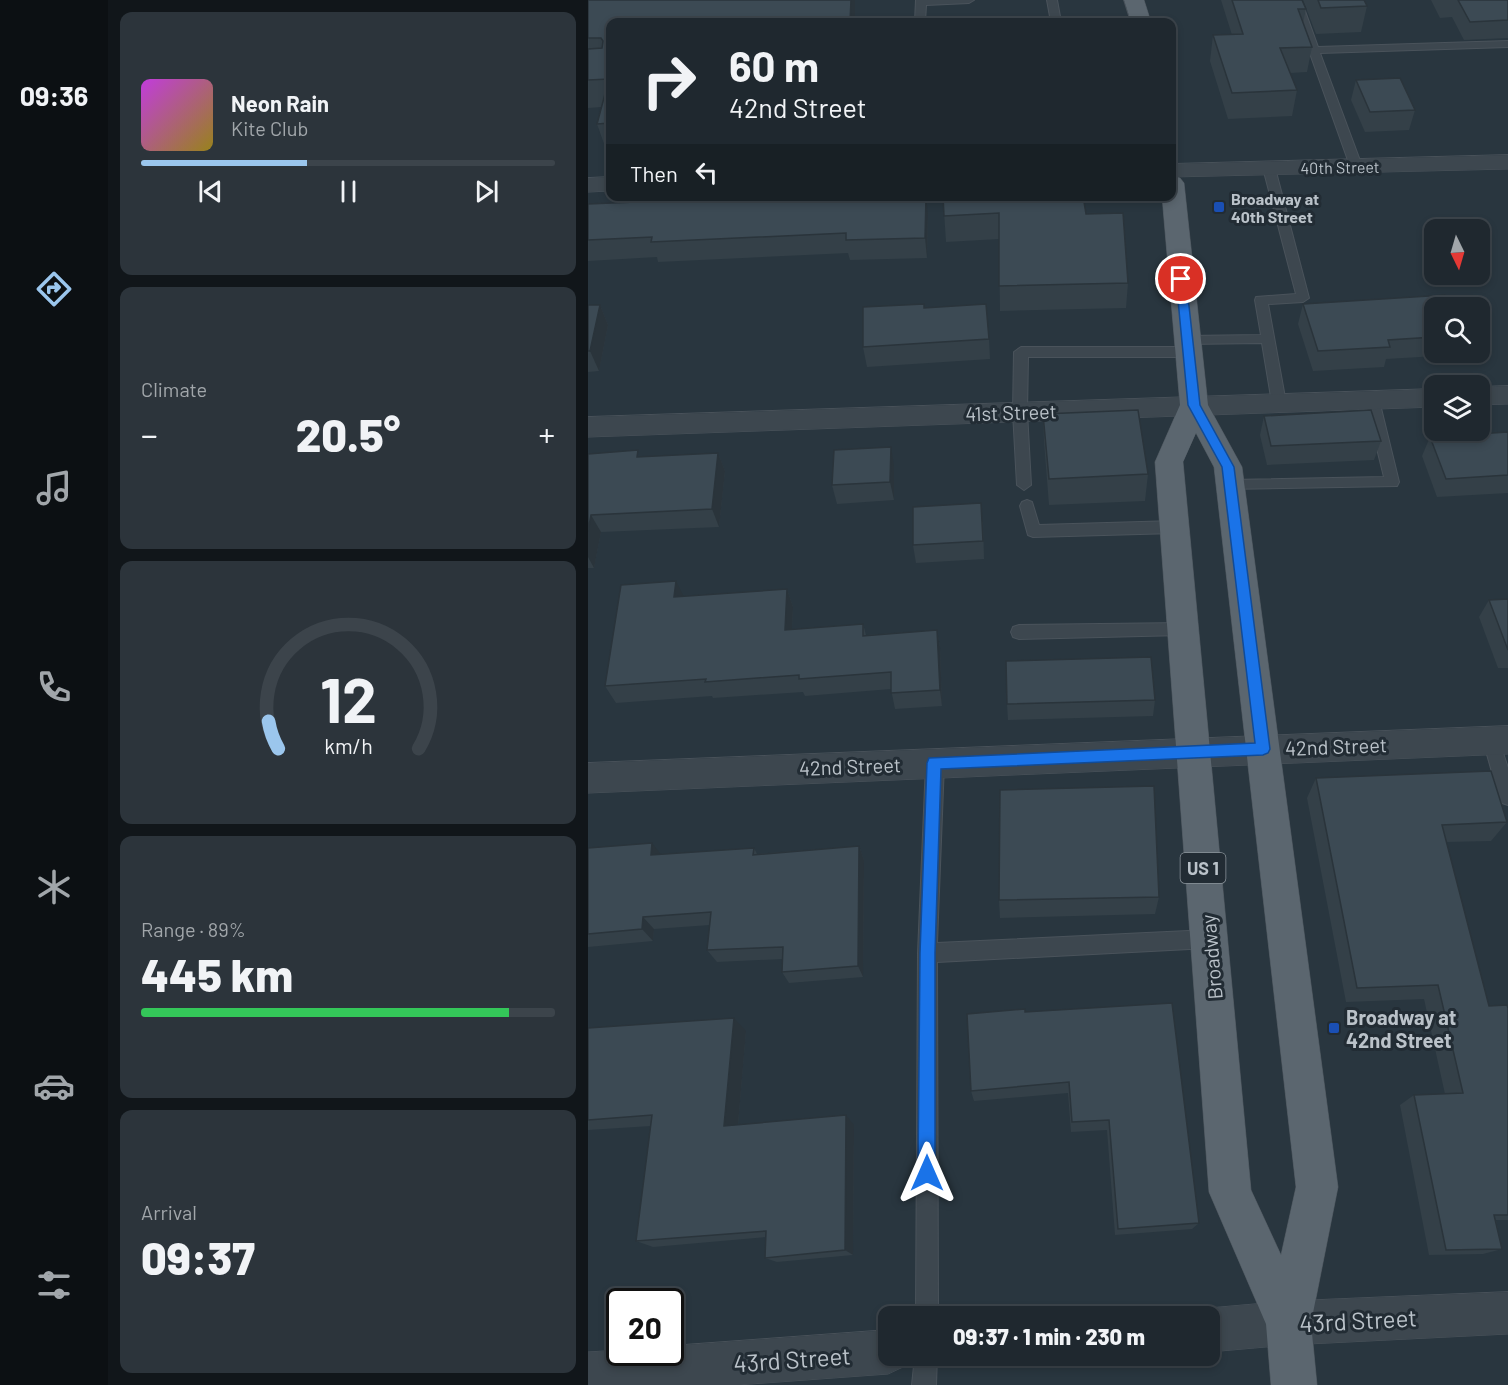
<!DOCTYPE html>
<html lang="en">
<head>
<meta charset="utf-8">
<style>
  :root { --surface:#1f282f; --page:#2c343b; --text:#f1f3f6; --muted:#a1a6aa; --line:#3c444b; --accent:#9bc6ed }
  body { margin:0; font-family:Barlow,sans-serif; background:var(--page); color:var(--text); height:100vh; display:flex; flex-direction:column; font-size:22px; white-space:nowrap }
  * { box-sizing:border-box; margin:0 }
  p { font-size:20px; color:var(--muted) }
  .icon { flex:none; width:33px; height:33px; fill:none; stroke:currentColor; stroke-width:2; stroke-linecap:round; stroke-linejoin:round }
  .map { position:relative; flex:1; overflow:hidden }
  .drawer { display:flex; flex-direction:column; gap:12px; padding:12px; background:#11161a; width:480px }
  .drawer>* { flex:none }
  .guide { position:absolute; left:18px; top:18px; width:570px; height:183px; border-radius:12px; box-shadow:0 3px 9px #0003,0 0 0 2px var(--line); background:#1f282f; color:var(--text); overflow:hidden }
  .needle { width:39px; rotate:175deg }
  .buttons { position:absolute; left:836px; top:219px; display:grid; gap:12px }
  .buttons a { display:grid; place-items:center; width:66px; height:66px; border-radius:12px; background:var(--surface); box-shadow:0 3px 9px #0003,0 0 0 2px var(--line); font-size:30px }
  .speed { position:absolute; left:18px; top:1288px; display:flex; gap:12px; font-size:30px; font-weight:700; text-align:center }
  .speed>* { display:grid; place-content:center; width:78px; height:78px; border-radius:50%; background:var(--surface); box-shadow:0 3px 9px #0003,0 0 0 2px var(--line); line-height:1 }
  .speed .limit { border:3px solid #111; border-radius:9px; background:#fff; color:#111 }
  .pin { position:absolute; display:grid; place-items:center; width:51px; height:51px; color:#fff; margin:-26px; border:3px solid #fff; border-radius:50%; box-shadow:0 2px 6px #0007 }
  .me { position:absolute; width:66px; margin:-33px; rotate:0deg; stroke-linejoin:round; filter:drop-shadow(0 0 4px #0008) }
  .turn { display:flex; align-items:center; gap:21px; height:126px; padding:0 24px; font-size:27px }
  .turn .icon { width:78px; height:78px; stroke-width:2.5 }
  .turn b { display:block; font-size:42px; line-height:51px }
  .then { display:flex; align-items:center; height:57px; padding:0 24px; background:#0003; gap:12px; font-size:22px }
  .big { font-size:45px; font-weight:800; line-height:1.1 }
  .drawer .card { flex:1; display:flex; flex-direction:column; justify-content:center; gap:9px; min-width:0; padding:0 21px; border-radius:12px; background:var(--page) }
  .drawer .dial { align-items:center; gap:0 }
  .dial svg { height:156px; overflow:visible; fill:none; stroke:var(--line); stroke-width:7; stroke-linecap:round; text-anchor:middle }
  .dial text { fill:var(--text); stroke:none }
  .song { display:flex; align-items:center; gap:18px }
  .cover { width:72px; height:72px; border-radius:9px; background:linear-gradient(135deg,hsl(290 70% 55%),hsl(50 70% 35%)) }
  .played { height:6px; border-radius:3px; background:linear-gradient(90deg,var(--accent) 40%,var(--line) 40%) }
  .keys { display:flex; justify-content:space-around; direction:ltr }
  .heat { display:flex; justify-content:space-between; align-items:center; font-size:33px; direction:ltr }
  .charge { height:9px; border-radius:4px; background:linear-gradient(90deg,#34c759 89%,var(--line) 0) }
  .trip { position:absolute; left:290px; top:1306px; width:342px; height:60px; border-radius:12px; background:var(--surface); box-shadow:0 3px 9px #0003,0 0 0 2px var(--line); font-weight:800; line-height:60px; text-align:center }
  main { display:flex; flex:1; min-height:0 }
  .dock { display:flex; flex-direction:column; width:108px; justify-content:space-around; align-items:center; background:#0c1013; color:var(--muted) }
  .dock .icon { width:42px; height:42px }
  .dock .on { color:var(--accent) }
  .dock b { font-size:27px; color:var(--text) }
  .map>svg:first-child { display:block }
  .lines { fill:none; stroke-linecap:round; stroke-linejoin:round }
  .service-casing { stroke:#4a535b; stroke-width:2 }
  .minor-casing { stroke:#4a535b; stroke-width:1 }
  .primary-casing { stroke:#4a535b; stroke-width:1 }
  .service { fill:#3d474f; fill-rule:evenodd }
  .minor { fill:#3d474f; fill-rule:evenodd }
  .primary { fill:#5b666f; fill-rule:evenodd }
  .wall { fill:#344048 }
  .shaded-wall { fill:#2a343b }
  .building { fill:#3c4a54; stroke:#2a343b; stroke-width:1.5 }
  .route { fill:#1a73e8; stroke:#114b97; stroke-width:1.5 }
  .transit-dot { fill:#1a4fb4; stroke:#222c34; stroke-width:2 }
  .labels { text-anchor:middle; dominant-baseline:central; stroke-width:6; stroke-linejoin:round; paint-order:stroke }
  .far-street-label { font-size:16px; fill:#bac2c9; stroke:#222c34 }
  .far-poi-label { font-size:16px; font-weight:bold; fill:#bac2c9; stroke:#222c34; text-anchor:start }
  .shield { fill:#222c34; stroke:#8c959c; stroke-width:1.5 }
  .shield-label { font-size:18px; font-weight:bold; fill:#bac2c9 }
  .street-label { font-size:20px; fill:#bac2c9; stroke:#222c34 }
  .poi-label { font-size:20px; font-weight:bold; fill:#bac2c9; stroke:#222c34; text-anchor:start }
  .near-street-label { font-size:24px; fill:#bac2c9; stroke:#222c34 }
</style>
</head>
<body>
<main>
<nav class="dock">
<b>09:36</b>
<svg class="icon on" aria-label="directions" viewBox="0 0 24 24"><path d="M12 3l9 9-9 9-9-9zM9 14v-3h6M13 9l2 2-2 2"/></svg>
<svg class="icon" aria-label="music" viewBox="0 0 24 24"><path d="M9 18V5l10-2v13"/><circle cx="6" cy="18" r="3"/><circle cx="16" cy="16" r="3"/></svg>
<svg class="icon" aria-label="phone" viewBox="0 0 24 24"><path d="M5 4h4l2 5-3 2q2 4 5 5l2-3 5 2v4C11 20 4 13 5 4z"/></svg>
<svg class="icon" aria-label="climate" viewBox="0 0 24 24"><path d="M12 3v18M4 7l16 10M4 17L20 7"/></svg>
<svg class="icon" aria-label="car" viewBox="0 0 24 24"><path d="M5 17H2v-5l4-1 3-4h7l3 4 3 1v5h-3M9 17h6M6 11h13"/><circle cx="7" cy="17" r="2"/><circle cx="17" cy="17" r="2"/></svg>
<svg class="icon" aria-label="filters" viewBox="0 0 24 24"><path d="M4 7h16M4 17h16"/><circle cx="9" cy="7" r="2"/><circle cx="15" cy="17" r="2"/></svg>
</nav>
<section class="drawer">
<div class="card">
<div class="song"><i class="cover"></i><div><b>Neon Rain</b><p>Kite Club</p></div></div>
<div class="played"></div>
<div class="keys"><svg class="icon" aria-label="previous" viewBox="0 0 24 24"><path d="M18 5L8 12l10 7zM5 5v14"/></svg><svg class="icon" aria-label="pause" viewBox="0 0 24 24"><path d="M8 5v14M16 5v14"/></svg><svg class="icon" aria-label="next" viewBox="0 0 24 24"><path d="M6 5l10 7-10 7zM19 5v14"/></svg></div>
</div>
<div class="card"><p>Climate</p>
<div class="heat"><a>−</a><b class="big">20.5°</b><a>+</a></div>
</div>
<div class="card dial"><svg viewBox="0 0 100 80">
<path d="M14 69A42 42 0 1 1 86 69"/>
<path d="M14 69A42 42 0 0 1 9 55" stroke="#9bc6ed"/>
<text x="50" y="56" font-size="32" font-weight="700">12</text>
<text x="50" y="72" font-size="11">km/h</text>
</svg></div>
<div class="card"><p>Range · 89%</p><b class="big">445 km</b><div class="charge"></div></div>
<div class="card"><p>Arrival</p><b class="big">09:37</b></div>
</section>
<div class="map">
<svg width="920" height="1385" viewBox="0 0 920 1385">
  <rect width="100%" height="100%" fill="#29363f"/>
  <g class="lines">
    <defs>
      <g id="service">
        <polygon points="328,0 386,0 381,3 338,5 337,22 327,22"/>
        <polygon points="459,0 469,0 473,22 463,22"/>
        <polygon points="703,0 713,0 730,47 920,41 920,47 732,53 774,166 768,169 762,166"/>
        <polygon points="681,165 687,168 721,298 715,302 680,304 698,403 691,408 684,403 674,343 599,344 592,340 599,336 673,335 667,300 668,297 708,294 675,168"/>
        <polygon points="433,347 601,347 608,352 601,357 440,357 439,412 443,485 436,490 429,485 425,412 426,352"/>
        <polygon points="784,395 791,400 811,482 809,486 637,489 635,485 642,480 796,477 777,400"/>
        <polygon points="439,500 444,502 451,525 587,521 592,523 594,527 592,531 587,533 445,537 440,535 432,506 434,502"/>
        <polygon points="595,623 601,624 603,629 601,634 595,635 431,639 425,637 423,632 425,627 431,625"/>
        <polygon points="903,733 909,735 920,768 920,805 914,803 911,797 895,740 897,735"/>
        <polygon points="347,755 353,758 356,763 349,943 621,930 628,933 630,939 628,945 621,948 349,962 350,1317 328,1317 330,953 338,763 341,758"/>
        <polygon points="327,1356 349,1356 348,1385 324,1385"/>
      </g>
      <g id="minor">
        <polygon points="920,155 920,169 584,177 584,164"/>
        <polygon points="22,177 22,191 0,192 0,178"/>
        <polygon points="920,386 920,404 891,405 891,387"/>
        <polygon points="846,389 846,407 0,437 0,417"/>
        <polygon points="920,726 920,754 0,793 0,763"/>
        <polygon points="920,1292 920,1334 700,1345 621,1352 621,1317 605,1317 621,1308 700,1301"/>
        <polygon points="300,1330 300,1356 320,1356 315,1367 300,1374 149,1385 0,1385 0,1352 32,1350 32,1353 82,1353 82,1346"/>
      </g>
      <g id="primary">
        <polygon points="536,0 556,0 563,22 543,22"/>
        <path d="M584 176 592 178 596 183 620 405 654 467 750 1187 723 1323 729 1385H683L678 1324 621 1192 567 462 592 405 574 196H584ZM608 433 626 467 708 1187 693 1255 663 1190 595 462Z"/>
      </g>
    </defs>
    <use href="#service" class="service-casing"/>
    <use href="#minor" class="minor-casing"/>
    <use href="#primary" class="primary-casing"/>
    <use href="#service" class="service"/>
    <use href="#minor" class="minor"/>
    <use href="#primary" class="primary"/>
  </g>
  <g class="wall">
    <polygon points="0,0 267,4 22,22 22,151 19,152 9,124 13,107 0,108"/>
    <polygon points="633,0 714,0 718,9 715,23 724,47 719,72 702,73 709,90 704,116 640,119 622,61 625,35 644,35"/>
    <polygon points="715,0 776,0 779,6 773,32 728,34"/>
    <polygon points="843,0 920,0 920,38 876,40 864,17 852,18"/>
    <polygon points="768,80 827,110 821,130 777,132 763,100"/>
    <polygon points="355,196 498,214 540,283 538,308 412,311 411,239 358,242"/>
    <polygon points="108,199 163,200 340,214 339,258 262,260 260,253 70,262 69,257 0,261 0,204"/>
    <polygon points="715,304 846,308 846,352 868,352 866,355 798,359 796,367 725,371 710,324"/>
    <polygon points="0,305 12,305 20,325 11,371 0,372"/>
    <polygon points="401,339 402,359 279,367 275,347"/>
    <polygon points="455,414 560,474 557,501 461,505 456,441"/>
    <polygon points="676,416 793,441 786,460 679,465 672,435"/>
    <polygon points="920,432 920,493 849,497 834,456 842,437"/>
    <polygon points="130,453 137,471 131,527 13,532 6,568 0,568 0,454 53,457"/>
    <polygon points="306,466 306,500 249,504 244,485"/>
    <polygon points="395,522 396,559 328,563 325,545"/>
    <polygon points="199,589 205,607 204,629 275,624 278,635 349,630 352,647 354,706 307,709 303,689 217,696 215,692 125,698 124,696 28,703 17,686 95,596"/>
    <polygon points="920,599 920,668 910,668 891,617 901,600"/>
    <polygon points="567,700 565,716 420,720 419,704"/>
    <polygon points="728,778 919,822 903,841 858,842 901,1006 920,1008 920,1220 908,1220 914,1249 895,1254 841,1255 812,1105 826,1095 857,1094 836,999 758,1002 719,798"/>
    <polygon points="271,846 276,860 275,977 201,983 194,972 195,959 129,962 119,950 122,925 66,929 65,941 0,947 0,848 72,854 166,848 169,854"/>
    <polygon points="571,897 567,914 412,918 411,900"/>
    <polygon points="437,1012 611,1223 604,1229 527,1235 519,1130 483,1132 480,1093 386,1101 383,1091"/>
    <polygon points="0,1028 158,1031 150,1125 266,1125 265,1255 189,1262 177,1258 178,1237 65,1247 48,1241 63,1126 0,1130"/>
  </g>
  <g class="shaded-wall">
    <polygon points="263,0 267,0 267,22 262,22"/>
    <polygon points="338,196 340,214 339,258 337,238"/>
    <polygon points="12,305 20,325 11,371 2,351"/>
    <polygon points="303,447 306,466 306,500 302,482"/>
    <polygon points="130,453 137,471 131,527 124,509"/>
    <polygon points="3,515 13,532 6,568 0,557 0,531"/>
    <polygon points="88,581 97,599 86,597"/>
    <polygon points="199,589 205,607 203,647 197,630"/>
    <polygon points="349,630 352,647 354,706 352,690"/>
    <polygon points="64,843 74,856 63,855"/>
    <polygon points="271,846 276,860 275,977 270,966"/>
    <polygon points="55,917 66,929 65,941 54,929"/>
    <polygon points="146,1018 158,1031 149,1136 136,1126"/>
    <polygon points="258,1115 266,1125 265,1255 257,1250"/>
  </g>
  <g class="building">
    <polygon points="0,0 263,0 262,22 22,22 22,123 9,124 21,79 0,80 0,49 14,48 15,41 13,38 0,38"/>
    <polygon points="644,0 714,0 718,9 710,9 724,47 692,48 709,90 644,93 625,35 655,34"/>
    <polygon points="730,0 776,0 779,6 733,8"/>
    <polygon points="870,0 920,0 920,20 882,22"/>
    <polygon points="812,78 827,110 782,112 768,80"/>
    <polygon points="82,196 107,196 107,199 162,196 162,200 264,196 338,196 337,238 258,240 258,233 63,242 64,237 0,240 0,204 71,201 72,197"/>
    <polygon points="355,196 495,196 498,214 535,213 540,283 411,286 411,213 356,216"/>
    <polygon points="857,295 862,308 846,308 846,337 800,340 802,347 730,351 715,304"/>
    <polygon points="336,304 336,308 398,304 401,339 275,347 275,307"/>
    <polygon points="0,305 12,305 2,351 0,351"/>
    <polygon points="550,410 560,474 461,479 455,414"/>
    <polygon points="783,410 793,441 683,446 676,416"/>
    <polygon points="920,432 920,475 858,479 842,437"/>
    <polygon points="303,447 302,482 244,485 246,450"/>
    <polygon points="50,450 49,457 130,453 124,509 3,515 0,531 0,454"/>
    <polygon points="393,503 395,541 325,545 325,507"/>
    <polygon points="88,581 86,597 199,589 197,630 275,624 275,636 349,630 352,690 303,693 303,672 211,679 211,675 117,682 118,679 17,686 33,585"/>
    <polygon points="920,599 920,650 901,600"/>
    <polygon points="563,657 567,700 419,704 418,661"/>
    <polygon points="903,771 919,822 854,825 901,1006 919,1005 920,1008 920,1215 906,1215 914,1249 858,1250 826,1095 875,1093 850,985 769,988 728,778"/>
    <polygon points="566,786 571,897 411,900 412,790"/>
    <polygon points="64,843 63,855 166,848 165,855 271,846 270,966 194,972 195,947 119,950 123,912 55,917 54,929 0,934 0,848"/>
    <polygon points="584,1003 611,1223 530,1229 521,1120 484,1122 481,1082 383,1091 379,1014 437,1009 437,1012"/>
    <polygon points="146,1018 136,1126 258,1115 257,1250 177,1258 178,1231 48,1241 64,1115 0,1120 0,1028"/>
  </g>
  <polygon class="route" points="593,275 598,279 612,405 646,467 682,749 680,753 675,755 353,769 347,953 347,1173 345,1179 339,1182 332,1179 330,1173 332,953 339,763 341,758 667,743 634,467 600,405 588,279"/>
  <g class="transit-dot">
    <rect x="625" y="201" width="12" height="12" rx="3"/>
    <rect x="740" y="1022" width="12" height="12" rx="3"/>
  </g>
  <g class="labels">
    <g class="far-street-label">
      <text transform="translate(752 167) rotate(-1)">40th Street</text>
    </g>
    <g class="far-poi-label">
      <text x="643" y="198">Broadway at<tspan x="643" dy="18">40th Street</tspan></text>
    </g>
    <rect class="shield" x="592.5" y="853" width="45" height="30" rx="4.5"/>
    <g class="shield-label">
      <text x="615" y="868">US 1</text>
    </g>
    <g class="street-label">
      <text transform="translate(423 412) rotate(-2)">41st Street</text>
      <text transform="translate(748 746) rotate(-2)">42nd Street</text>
      <text transform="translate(262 766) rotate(-2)">42nd Street</text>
      <text transform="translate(623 957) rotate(-95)">Broadway</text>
    </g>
    <g class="poi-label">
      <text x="758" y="1017">Broadway at<tspan x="758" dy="23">42nd Street</tspan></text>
    </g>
    <g class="near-street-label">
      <text transform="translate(770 1320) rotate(-3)">43rd Street</text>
      <text transform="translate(204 1359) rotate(-4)">43rd Street</text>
    </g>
  </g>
</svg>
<div class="buttons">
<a><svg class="needle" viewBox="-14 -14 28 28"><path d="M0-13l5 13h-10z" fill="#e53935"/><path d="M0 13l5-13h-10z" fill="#a1a6aa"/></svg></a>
<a><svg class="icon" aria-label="search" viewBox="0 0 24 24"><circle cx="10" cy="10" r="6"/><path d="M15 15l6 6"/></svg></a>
<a><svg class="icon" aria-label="layers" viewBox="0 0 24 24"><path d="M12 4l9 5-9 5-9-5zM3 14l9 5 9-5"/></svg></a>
</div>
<div class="speed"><div class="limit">20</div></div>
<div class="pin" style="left:593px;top:279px;background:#d93025"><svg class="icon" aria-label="arrive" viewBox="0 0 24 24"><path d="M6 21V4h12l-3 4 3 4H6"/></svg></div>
<svg class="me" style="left:339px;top:1173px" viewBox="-20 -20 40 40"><path d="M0-17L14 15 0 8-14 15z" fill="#1a73e8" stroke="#fff" stroke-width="4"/></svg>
<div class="trip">09:37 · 1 min · 230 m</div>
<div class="guide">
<div class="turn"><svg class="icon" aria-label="right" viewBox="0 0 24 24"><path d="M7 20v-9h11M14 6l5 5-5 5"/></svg><div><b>60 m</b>42nd Street</div></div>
<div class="then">Then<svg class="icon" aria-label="left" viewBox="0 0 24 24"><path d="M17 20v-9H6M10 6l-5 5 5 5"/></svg></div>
</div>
</div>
</main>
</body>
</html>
